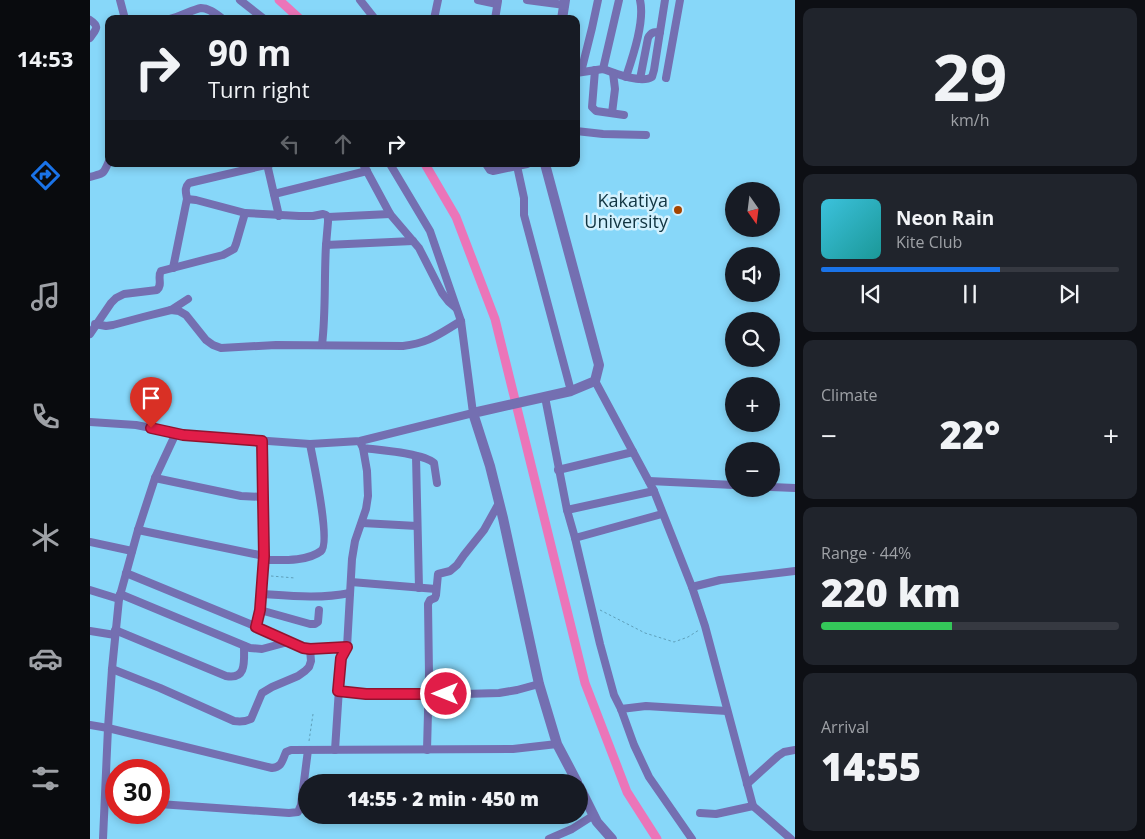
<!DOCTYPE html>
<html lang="en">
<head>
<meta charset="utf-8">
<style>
  :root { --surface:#171b24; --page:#20242c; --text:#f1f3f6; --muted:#9ea1a6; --line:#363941; --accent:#1a73e8 }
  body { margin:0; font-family:"Open Sans",sans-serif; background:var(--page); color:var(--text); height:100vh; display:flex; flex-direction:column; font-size:19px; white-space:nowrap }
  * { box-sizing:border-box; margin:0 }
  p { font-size:16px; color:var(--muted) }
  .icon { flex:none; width:28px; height:28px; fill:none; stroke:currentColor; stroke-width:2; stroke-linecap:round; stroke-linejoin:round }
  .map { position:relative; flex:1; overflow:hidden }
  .sheet { display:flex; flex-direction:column; gap:8px; padding:8px; background:#0d0f14; width:350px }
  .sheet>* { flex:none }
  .hud { position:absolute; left:15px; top:15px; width:475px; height:152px; border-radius:10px; box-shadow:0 2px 8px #0003; background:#171b24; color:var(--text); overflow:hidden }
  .needle { width:32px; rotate:166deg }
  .tools { position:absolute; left:635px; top:182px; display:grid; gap:10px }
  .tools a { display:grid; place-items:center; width:55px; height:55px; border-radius:50%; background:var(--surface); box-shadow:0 2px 8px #0003; font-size:25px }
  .speed { position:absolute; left:15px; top:759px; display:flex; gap:10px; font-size:25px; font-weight:700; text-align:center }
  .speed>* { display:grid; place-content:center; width:65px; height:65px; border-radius:50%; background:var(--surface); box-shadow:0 2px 8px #0003; line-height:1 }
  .speed .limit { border:8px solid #d22; background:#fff; color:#111 }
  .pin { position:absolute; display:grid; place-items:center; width:42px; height:42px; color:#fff; margin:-51px -21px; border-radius:50% 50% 50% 0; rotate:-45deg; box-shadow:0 0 5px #0007 }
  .pin .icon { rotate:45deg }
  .me { position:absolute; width:55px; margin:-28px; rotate:270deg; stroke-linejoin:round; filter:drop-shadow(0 0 4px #0008) }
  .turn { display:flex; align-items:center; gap:18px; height:105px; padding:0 20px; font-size:22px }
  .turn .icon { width:65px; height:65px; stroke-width:2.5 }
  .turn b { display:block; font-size:35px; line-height:42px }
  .lanes { display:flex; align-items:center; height:48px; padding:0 20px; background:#0003; justify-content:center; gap:25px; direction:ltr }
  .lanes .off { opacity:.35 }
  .big { font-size:38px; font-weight:800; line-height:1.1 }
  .sheet .widget { flex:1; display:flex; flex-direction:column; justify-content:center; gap:8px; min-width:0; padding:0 18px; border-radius:10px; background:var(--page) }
  .sheet .dial { align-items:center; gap:0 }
  .dial b { font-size:65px; line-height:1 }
  .song { display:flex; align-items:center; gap:15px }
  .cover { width:60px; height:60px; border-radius:8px; background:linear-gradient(135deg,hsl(190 70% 55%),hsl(180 70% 35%)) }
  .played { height:5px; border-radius:2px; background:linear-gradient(90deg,var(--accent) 60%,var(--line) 60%) }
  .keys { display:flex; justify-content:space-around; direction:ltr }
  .heat { display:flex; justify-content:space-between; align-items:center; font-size:28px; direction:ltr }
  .charge { height:8px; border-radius:4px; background:linear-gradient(90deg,#34c759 44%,var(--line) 0) }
  .trip { position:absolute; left:208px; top:774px; width:290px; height:50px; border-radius:25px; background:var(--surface); box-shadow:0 2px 8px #0003; font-weight:800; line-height:50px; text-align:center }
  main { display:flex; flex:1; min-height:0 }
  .tabs { display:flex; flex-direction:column; width:90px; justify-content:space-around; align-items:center; background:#090b0e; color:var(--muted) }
  .tabs .icon { width:35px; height:35px }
  .tabs .selected { color:var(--accent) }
  .tabs b { font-size:22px; color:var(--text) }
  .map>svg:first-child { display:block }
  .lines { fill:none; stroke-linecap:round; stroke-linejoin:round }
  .canal { stroke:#eb75b9; stroke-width:9 }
  .path { stroke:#5e9fb9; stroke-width:1; stroke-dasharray:2.5 2.5; stroke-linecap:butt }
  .minor { stroke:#746fb1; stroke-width:8 }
  .tertiary { stroke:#746fb1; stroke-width:10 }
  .route-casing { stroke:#92132f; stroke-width:12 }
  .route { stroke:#e11d48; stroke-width:9 }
  .poi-dot { fill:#a54500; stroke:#d3f1fe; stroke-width:2 }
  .labels { text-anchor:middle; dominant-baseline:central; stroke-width:5; stroke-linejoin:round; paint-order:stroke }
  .poi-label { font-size:18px; fill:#113441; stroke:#d3f1fe; text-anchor:end }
</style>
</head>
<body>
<main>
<nav class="tabs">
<b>14:53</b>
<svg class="icon selected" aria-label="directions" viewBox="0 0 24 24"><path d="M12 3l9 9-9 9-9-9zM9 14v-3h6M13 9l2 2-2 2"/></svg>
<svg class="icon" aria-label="music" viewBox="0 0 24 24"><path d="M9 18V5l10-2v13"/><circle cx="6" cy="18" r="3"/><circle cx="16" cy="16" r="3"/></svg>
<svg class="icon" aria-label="phone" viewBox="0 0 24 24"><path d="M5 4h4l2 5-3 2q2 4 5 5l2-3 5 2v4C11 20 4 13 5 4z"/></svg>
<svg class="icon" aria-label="climate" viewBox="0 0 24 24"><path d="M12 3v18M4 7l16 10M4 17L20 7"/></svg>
<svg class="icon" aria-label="car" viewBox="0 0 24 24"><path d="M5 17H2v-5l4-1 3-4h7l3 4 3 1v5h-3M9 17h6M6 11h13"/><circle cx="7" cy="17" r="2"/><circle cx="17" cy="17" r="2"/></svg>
<svg class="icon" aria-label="filters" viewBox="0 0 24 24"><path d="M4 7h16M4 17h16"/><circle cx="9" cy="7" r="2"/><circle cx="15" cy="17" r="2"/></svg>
</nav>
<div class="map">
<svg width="705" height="839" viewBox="0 0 705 839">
  <rect width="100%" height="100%" fill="#87d7f9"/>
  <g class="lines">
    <g class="canal">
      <polyline points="189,0 210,19"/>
      <polyline points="335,164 366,217 405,319 495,683 537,792 567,839"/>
    </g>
    <g class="path">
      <polyline points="181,576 205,578"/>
      <polyline points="510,610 555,633 584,642 598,637 609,630"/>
      <polyline points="219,741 223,714"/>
    </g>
    <g class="minor">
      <polyline points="30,0 35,19"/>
      <polyline points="150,0 174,19"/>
      <polyline points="270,0 285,19"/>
      <polyline points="388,0 407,4"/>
      <polyline points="437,0 475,5"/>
      <path d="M80 19C89 17 104 9 111 8 119 8 126 14 133 19"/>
      <polyline points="344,19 348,0"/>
      <polyline points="405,19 408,1"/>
      <path d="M0 20C11 27 5 30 0 38"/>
      <path d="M513 69C524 73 551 84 562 77L564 70 575 0"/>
      <polyline points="505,70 502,107 506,111 534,115"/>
      <polyline points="491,72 502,28 508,0"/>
      <polyline points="486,73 513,69 529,0"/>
      <path d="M536 77C543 56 555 21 550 0"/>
      <polyline points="576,78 590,0"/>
      <path d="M550 79 558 38C561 32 564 32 570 32"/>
      <polyline points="522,113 525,89 523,73"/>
      <polyline points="486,131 513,134 556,135"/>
      <polyline points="177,164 189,216"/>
      <polyline points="273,164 300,214 329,248 352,293 359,302 366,308"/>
      <polyline points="396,164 400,170 403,171 437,164"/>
      <polyline points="427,166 434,198 434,215 481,391"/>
      <path d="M0 177C14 173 13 175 19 161"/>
      <polyline points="184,194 277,171"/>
      <path d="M97 199C96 192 94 188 99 183L180 164"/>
      <polyline points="238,217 300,214"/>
      <polyline points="83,268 97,199 106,200 155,213 209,216 223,216 233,214 236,215 238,217 238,222 236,245 323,241"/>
      <path d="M81 310 89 311 96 315 116 340 123 345 131 348 186 345 313 346C339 343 349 334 371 321"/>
      <polyline points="5,324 16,326 23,325 53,317 81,310 98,299"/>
      <path d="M0 334 21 303 26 298 34 294 67 290C73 285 67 277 71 271L133 255 144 249 146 244 155 213"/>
      <path d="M232 345C236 312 234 278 236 245"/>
      <polyline points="505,381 564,491 602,587 615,626 663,806 701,839"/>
      <polyline points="455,397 477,510 485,538 572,514"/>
      <polyline points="0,422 46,425 86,433"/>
      <path d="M271 444 273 448C289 450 333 453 344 463L347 483"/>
      <polyline points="326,456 329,588"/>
      <polyline points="468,470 543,452"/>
      <polyline points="65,478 151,496 173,497"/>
      <polyline points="559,481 644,485"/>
      <polyline points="681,487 705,488"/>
      <polyline points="477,510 564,491"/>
      <polyline points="272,523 327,526"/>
      <polyline points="48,530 174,556"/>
      <polyline points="485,538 510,644 524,695 531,709 544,745 559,777 602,839"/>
      <polyline points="0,542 42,551"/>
      <path d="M174 560C190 560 217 562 231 551 241 543 223 460 220 444"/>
      <polyline points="36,573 160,624 213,648 220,649 257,647"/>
      <polyline points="261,582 346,589"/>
      <polyline points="602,587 630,580 705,571"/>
      <polyline points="0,590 29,599"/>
      <polyline points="30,594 160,648 172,649 198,642"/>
      <path d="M172 594C201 596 231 599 260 593"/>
      <polyline points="170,610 220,624 225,624 228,622 229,610"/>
      <polyline points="166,627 170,610 174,556 172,441"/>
      <path d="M25 630 136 676C157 680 154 661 154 646"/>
      <polyline points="0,631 25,635"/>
      <path d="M22 669 70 688 144 721C151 722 155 722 161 719L172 693 182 687 208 676 215 671 219 667 221 661 220 649"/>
      <polyline points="248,691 276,694 338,695 409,693 427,690 449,684"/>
      <polyline points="531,709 556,706 637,711"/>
      <path d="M0 725 18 728 182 768C192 767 192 761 196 752L201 750 423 749 467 744"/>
      <polyline points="245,750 251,658 257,647 262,559 265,541 276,509 278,496 277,471 273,448"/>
      <polyline points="337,750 339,674 338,604 340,600 345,598 346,595 348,574 360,571 367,565 374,555 394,530 409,503"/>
      <polyline points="657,784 688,756 694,752 705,750"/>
      <polyline points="15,799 26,800"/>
      <polyline points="69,804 199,813 208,812 211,805 218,750"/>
      <polyline points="610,813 626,814 663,806"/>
      <polyline points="13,839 18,728 22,669 29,599 48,530 65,478 86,433 93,435 220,444 270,441 383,413 371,321 340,231 300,164"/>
      <polyline points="459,839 482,829 504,815"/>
    </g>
    <g class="tertiary">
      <polyline points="472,19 475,0"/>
      <polyline points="455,164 509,365 505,381 481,391 383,413 400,466 413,518 449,684 467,744 487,782"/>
      <polyline points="489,786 507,822 522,839"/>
    </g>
  </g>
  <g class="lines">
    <defs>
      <polyline id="route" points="61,428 93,435 172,441 174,556 170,610 166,627 213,648 220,649 257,647 251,658 248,691 276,694 356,694"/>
    </defs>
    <use href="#route" class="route-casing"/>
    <use href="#route" class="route"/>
  </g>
  <circle class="poi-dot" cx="588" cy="210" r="5"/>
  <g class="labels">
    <g class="poi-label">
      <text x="578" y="200">Kakatiya<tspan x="578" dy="21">University</tspan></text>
    </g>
  </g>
</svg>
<div class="tools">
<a><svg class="needle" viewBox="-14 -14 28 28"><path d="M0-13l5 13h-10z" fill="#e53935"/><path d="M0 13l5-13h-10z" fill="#9ea1a6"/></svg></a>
<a><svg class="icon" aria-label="sound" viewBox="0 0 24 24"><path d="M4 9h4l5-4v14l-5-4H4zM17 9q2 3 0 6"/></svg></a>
<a><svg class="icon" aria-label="search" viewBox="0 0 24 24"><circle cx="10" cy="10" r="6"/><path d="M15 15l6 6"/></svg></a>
<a>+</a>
<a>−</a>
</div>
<div class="speed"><div class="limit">30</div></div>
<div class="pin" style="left:61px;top:428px;background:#d93025"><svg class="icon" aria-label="arrive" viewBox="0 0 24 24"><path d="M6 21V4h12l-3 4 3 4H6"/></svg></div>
<svg class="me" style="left:356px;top:694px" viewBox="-20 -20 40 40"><circle r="17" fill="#e11d48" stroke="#fff" stroke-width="3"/><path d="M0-11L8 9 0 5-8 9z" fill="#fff"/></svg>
<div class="trip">14:55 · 2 min · 450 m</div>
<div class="hud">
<div class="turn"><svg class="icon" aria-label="right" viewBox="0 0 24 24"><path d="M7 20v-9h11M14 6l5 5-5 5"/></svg><div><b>90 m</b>Turn right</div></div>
<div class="lanes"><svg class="icon off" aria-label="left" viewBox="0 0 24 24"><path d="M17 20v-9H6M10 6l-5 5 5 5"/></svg><svg class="icon off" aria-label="ahead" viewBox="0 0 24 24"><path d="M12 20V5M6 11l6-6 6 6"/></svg><svg class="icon" aria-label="right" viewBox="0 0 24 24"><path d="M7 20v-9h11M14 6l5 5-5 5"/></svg></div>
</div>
</div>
<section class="sheet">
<div class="widget dial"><b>29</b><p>km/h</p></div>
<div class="widget">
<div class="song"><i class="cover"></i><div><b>Neon Rain</b><p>Kite Club</p></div></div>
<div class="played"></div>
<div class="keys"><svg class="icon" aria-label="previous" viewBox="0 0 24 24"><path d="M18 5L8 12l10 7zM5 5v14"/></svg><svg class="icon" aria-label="pause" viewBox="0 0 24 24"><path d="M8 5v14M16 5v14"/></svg><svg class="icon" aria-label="next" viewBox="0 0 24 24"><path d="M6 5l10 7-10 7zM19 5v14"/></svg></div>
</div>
<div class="widget"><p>Climate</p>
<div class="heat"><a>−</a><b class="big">22°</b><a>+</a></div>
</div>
<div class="widget"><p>Range · 44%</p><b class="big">220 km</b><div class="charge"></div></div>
<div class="widget"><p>Arrival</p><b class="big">14:55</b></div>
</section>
</main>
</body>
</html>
